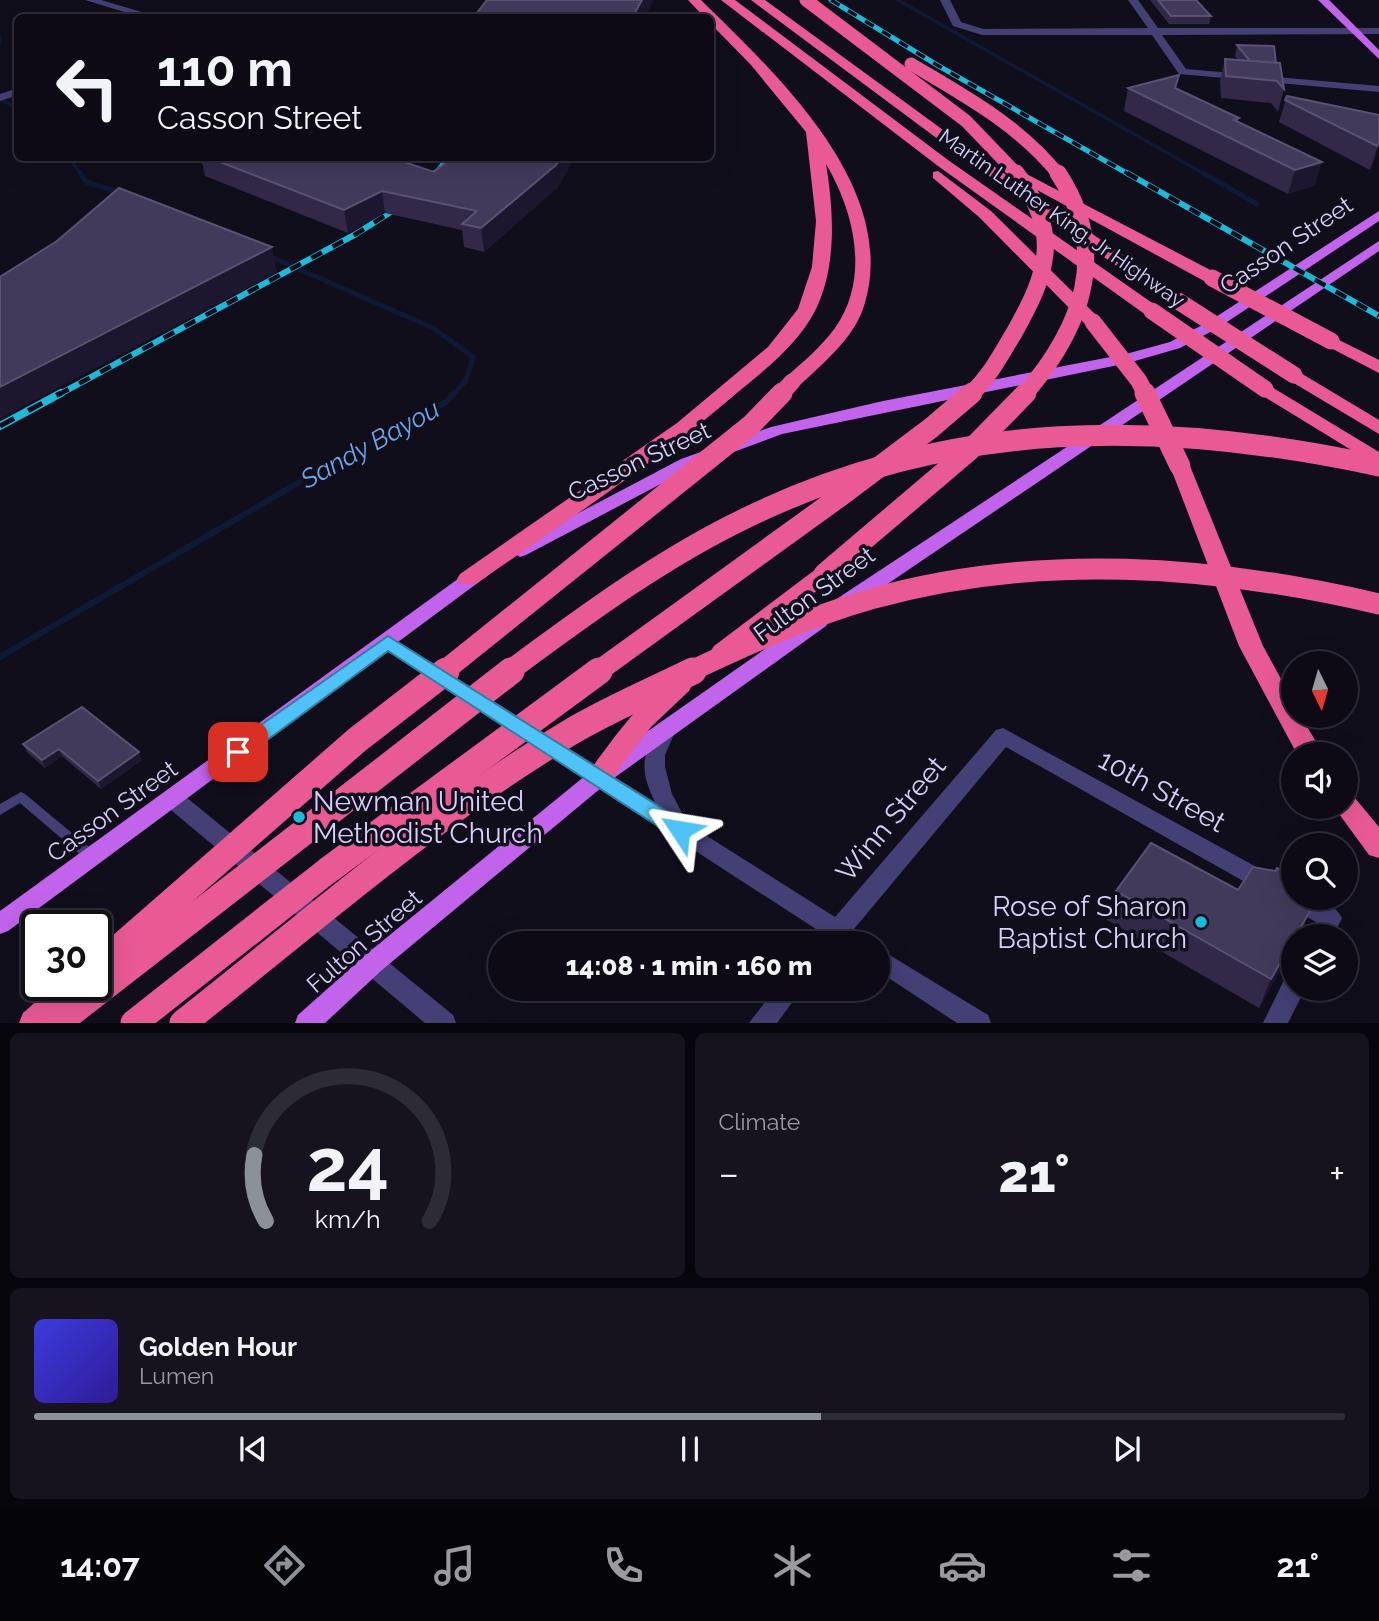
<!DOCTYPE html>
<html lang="en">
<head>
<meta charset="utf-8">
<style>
  :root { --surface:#0d0a15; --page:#16131e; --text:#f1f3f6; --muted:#9a9aa0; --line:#2d2b34; --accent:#8c9099 }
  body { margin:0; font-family:Raleway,sans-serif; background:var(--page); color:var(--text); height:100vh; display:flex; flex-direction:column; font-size:26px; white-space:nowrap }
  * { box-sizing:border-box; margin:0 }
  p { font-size:23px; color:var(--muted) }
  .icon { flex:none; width:38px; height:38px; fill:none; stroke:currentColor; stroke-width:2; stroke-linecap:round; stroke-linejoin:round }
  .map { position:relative; height:1023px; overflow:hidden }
  .details { display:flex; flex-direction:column; gap:10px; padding:10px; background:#07060c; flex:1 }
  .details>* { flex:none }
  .guide { position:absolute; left:14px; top:14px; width:700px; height:147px; border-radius:10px; box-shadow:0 7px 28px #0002,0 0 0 2px var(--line); background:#0d0a15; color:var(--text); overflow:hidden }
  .needle { width:46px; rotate:175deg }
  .buttons { position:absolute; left:1281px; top:651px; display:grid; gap:14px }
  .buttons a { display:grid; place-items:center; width:77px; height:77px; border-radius:50%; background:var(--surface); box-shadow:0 7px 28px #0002,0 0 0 2px var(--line); font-size:35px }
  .speed { position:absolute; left:21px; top:910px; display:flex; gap:14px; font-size:35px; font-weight:700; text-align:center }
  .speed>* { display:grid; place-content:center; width:91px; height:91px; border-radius:50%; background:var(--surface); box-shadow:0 7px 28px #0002,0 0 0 2px var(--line); line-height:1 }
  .speed .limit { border:4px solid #111; border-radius:10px; background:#fff; color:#111 }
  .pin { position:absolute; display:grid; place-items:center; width:60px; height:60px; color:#fff; margin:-30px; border-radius:14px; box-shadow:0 4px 10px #0006 }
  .me { position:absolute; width:77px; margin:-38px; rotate:303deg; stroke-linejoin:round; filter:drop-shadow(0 0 5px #0008) }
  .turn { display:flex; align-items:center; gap:24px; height:147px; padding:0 28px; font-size:32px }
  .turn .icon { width:91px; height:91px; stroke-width:2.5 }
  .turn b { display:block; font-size:49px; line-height:60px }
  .big { font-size:52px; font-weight:800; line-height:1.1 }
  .details .tile { flex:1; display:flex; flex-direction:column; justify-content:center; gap:10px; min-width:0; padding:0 24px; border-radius:10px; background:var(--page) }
  .details .dial { align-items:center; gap:0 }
  .dial svg { height:182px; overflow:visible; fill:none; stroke:var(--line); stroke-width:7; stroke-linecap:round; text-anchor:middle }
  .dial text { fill:var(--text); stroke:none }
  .song { display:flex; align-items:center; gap:21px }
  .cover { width:84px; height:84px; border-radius:10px; background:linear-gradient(135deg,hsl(240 70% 55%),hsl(250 70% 35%)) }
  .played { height:7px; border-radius:4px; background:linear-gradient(90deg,var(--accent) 60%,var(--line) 60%) }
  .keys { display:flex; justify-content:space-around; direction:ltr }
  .heat { display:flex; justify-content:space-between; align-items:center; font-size:38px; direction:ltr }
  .details .tiles { flex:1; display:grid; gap:10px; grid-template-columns:1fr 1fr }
  .tile:last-child { grid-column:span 2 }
  .trip { position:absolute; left:488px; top:931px; width:402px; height:70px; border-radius:35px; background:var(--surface); box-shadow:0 7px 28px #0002,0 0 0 2px var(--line); font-weight:800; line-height:70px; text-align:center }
  .menu { display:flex; height:112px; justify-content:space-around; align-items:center; background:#050408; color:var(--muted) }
  .menu .icon { width:49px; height:49px }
  .menu .selected { color:var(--accent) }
  .menu b { font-size:32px; color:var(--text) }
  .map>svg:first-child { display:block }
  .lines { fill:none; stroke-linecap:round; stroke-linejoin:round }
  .stream-far2 { stroke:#0e1a35; stroke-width:3.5 }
  .stream-far1 { stroke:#0e1a35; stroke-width:5 }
  .stream { stroke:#0e1a35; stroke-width:6 }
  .lane { fill:#443f75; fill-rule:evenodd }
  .street { fill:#443f75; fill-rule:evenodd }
  .primary { fill:#c164eb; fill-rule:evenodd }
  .highway { fill:#e95a95; fill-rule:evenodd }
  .rail-far2-casing { stroke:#1cb9d8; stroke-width:5 }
  .rail-far1-casing { stroke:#1cb9d8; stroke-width:6 }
  .rail-casing { stroke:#1cb9d8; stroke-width:8 }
  .rail-far2 { stroke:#110e1c; stroke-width:3.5; stroke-dasharray:10; stroke-linecap:butt }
  .rail-far1 { stroke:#110e1c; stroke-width:4.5; stroke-dasharray:12; stroke-linecap:butt }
  .rail { stroke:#110e1c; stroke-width:5; stroke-dasharray:16; stroke-linecap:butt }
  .highway-bridge-far3 { stroke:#e95a95; stroke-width:13 }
  .highway-bridge-far2 { stroke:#e95a95; stroke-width:17 }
  .highway-bridge-far1 { stroke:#e95a95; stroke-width:21 }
  .highway-bridge { stroke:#e95a95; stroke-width:27 }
  .wall { fill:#312947 }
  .shaded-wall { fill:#1c162e }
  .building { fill:#423a5a; stroke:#5a5273; stroke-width:2 }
  .route { fill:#4fc3f7; stroke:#337fa1; stroke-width:2 }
  .poi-dot { fill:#1cb9d8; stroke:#110e1c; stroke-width:2.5 }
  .labels { text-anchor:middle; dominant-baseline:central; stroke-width:7; stroke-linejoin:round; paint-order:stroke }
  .far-street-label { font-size:21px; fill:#d7cff9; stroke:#110e1c }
  .street-label { font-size:24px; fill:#d7cff9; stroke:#110e1c }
  .water-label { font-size:26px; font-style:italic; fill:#6aa7eb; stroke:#110e1c }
  .near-street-label { font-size:28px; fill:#d7cff9; stroke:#110e1c }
  .near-poi-label { font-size:28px; fill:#d7cff9; stroke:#110e1c; text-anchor:start }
</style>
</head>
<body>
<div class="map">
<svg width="1379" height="1023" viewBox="0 0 1379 1023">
  <rect width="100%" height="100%" fill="#110e1c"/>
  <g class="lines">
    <g class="stream-far2">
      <polyline points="898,0 1206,175"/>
      <polyline points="0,38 0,42"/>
      <polyline points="0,99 18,109"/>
      <polyline points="70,158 81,175"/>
    </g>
    <g class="stream-far1">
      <polyline points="80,173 86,182 121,193"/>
      <polyline points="1203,173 1257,204"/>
      <polyline points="269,256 433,328 473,357 466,380 453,395"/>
    </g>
    <polyline class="stream" points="0,657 363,445 446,402 454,393"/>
    <polygon class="lane" points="21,792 25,794 96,853 98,857 96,861 92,862 88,861 20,803 0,815 0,804"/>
    <g class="street">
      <polygon points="85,0 101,0 162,18 144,18"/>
      <polygon points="940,0 950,0 961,22 983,29 1148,28 1128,0 1138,0 1158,28 1379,28 1379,34 1162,35 1186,69 1379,86 1379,92 1179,74 1152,35 982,35 953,26"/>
      <polygon points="18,88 18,95 0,101 0,94"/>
      <path d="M388 635 655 802C640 771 641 757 658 727L665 724 672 727 675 732 665 755V767L672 794 688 824 835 917 996 730 1003 728 1293 887V898C1311 898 1333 900 1342 918L1333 936H1309L1316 922 1006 747 854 929 864 936 868 943H816L822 933 381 647 378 642 381 637Z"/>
      <polygon points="173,790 181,793 453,1015 456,1023 425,1023 165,805 162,799 165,793"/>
      <polygon points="878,948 988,1015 991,1023 957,1023 878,971"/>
      <polygon points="1293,977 1293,989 1305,989 1288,1023 1263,1023 1284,980"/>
      <polygon points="775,989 802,989 777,1023 749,1023"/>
    </g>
    <g class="primary">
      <polygon points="1318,0 1329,0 1379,50 1379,59"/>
      <polygon points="1379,211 1379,221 1218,328 1180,348 1128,363 782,434 693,467 526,555 520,557 511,551 514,547 681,459 771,427 883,401 1126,354 1170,342 1208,322"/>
      <polygon points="1379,241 1379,251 849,610 835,610 833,605 835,600"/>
      <polygon points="480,566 487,568 489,572 487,576 8,931 0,934 0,911 473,568"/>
      <polygon points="819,614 826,616 829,621 826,626 607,783 382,970 325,1023 295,1023 298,1015 364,956 591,771 812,616"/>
    </g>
    <g class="highway">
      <path d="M688 0H701C777 75 903 190 863 309 852 340 822 364 799 386H785L783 382 785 378C803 362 821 347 835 328 870 279 855 213 826 164 834 212 837 267 815 311 798 344 766 369 738 392 656 463 564 522 476 584H460L457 579 460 574 677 423 768 347 798 309 812 267 816 221 806 132 751 65 710 23V18H705Z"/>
      <polygon points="721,0 735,0 948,160 1158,307 1161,311 1158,315 1146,315 938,166"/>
      <polygon points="751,0 765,0 976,154 1184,297 1187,301 1184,305 1172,305 966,160"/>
      <polygon points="1011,166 1218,274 1220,278 1218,282 1206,282 1006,173 1004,170"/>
      <polygon points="938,171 991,211 1099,318 1102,322 1099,326 1087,326 979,217 933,178 933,172"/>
      <polygon points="1331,336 1379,360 1379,373 1325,345 1322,341"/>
      <polygon points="1294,369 1379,420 1379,434 1287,379 1285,375 1287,371"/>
      <polygon points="1265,383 1379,452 1379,467 1258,393 1256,389"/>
      <polygon points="1180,460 1190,466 1263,646 1293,701 1293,716 1301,716 1323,754 1297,754 1239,646 1170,466"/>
      <polygon points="824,567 832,569 835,574 832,579 730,658 714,658 710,652 714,646 816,569"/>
      <path d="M680 676 689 679 692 685 689 691 651 727 608 784 599 787 590 784 586 777 590 770C609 745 650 685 680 676Z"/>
      <polygon points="1346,795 1355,798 1379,827 1379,858 1369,855 1334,807 1346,807"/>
      <polygon points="55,985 91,985 86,994 56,1023 19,1023 23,1013"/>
    </g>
    <defs>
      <g id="rail-far2">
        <polyline points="831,0 937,65 1130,175"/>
        <polyline points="434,175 448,158"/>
      </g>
      <g id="rail-far1">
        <polyline points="1127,173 1379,316"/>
        <polyline points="428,182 435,173"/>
        <polyline points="58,395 356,234 405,203"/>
      </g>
      <polyline id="rail" points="0,426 61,393"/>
    </defs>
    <use href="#rail-far2" class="rail-far2-casing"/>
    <use href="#rail-far1" class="rail-far1-casing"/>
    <use href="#rail" class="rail-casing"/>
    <use href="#rail-far2" class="rail-far2"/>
    <use href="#rail-far1" class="rail-far1"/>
    <use href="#rail" class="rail"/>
    <g class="highway-bridge-far3">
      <polyline points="806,0 966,121 1018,175"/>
      <path d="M911 64C965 96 1019 125 1059 175"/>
    </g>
    <g class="highway-bridge-far2">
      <polyline points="1212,278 1331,341"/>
      <polyline points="1178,301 1294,375"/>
      <polyline points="1152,311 1265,389"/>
      <polyline points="1093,322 1139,381 1146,395"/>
      <polyline points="780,395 792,382"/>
      <path d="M970 395C990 376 1000 356 1014 333 1048 273 1062 233 1016 173"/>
      <path d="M1024 395C1082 328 1111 253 1058 173"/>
    </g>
    <g class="highway-bridge-far1">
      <polyline points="1145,393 1180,466"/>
      <polyline points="824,574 970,450 1026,393"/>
      <polyline points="443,672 751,425 782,393"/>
      <path d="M508 672C584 616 662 558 748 517 952 418 1162 419 1379 466"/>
      <polyline points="597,672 842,495 931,428 972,393"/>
      <path d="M689 672C748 644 808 617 871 599 1038 552 1212 565 1379 604"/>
    </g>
    <g class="highway-bridge">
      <polyline points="96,968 357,740 446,671"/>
      <polyline points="58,1023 511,671"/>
      <polyline points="134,1023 327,871 599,671"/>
      <path d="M183 1023C309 924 432 815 569 733 609 709 652 691 693 671"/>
    </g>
  </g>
  <g class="wall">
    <polygon points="1150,0 1196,0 1211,16 1209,24 1169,24"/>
    <polygon points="1237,45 1276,63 1284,89 1278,112 1271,103 1221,98 1220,81 1225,59 1238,60 1235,56"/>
    <polygon points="1128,88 1176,88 1239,118 1238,122 1315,185 1288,194 1124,111"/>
    <polygon points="1287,96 1379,115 1379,146 1370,170 1279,122"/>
    <polygon points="201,158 392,158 434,172 558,187 484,252 464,247 462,230 385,213 348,233 205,176"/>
    <polygon points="23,744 142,760 101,789 62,756 45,768 27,752"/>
    <polygon points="1116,891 1302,931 1299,936 1293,936 1293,947 1259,1008 1107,920"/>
  </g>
  <g class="shaded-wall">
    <polygon points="642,0 653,0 653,2 644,18 632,18"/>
    <polygon points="1379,142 1379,146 1370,170"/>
    <polygon points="561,158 575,158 558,187 484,252 481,228"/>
    <polygon points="1322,162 1315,185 1288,194 1295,170"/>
    <polygon points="382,191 385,213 348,233 344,210"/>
    <polygon points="272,247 277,272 0,419 0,387"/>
    <polygon points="59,749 62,756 45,768 42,760"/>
    <polygon points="139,752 142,760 101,789 98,781"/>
    <polygon points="1315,902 1299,936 1296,936"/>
    <polygon points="1293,940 1293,947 1259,1008 1271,979"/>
  </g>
  <g class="building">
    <polygon points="487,0 642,0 632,18 473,18"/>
    <polygon points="1158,0 1196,0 1211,16 1171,16"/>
    <polygon points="1237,45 1274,46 1276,63 1250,61"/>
    <polygon points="1225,59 1280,63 1284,89 1277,81 1226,76"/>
    <polygon points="1179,75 1175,88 1239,118 1234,120 1322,162 1295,170 1128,88"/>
    <polygon points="1287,96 1379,115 1379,142 1377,146 1285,100"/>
    <polygon points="210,158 392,158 434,172 452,158 561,158 556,165 481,228 462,224 477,211 382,191 344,210"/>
    <polygon points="119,188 272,247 0,387 0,277 57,241"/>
    <polygon points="82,707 139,752 98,781 59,749 42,760 23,744"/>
    <polygon points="1151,843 1238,890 1253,867 1275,871 1277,868 1293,876 1293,898 1312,898 1315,902 1296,936 1293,936 1293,940 1271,979 1116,891"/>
  </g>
  <polygon class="route" points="388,636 687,824 690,830 687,836 673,836 388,651 244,757 231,757 228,752 231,746"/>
  <g class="poi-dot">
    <circle cx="299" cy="817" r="7"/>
    <circle cx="1201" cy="922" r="7"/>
  </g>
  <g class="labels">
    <g class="far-street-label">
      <text transform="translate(1062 218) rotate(35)">Martin Luther King, Jr Highway</text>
    </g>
    <g class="street-label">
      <text transform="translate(1286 245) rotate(-34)">Casson Street</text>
      <text transform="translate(639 461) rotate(-25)">Casson Street</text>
      <text transform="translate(814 594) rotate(-36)">Fulton Street</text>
      <text transform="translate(112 811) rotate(-36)">Casson Street</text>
      <text transform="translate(364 941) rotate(-41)">Fulton Street</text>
    </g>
    <g class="water-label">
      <text transform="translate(370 444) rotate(-29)">Sandy Bayou</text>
    </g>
    <g class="near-street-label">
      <text transform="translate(1162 791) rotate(29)">10th Street</text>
      <text transform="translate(891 819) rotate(-50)">Winn Street</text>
    </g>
    <g class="near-poi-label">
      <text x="313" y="801">Newman United<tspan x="313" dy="32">Methodist Church</tspan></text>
      <text x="1187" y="906" text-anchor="end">Rose of Sharon<tspan x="1187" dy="32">Baptist Church</tspan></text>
    </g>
  </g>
</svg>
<div class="buttons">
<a><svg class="needle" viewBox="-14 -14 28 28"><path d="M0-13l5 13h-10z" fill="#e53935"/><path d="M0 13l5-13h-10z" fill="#9a9aa0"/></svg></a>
<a><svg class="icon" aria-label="sound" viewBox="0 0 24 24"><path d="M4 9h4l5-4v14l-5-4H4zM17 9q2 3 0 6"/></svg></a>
<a><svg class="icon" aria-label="search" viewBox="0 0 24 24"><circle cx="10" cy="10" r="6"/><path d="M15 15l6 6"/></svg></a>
<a><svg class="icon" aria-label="layers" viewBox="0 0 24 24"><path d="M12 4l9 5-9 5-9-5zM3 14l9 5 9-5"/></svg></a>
</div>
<div class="speed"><div class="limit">30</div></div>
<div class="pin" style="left:238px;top:752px;background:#d93025"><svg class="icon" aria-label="arrive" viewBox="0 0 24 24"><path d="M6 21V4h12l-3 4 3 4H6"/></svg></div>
<svg class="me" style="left:680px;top:830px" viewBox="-20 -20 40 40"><path d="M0-17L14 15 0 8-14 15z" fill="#4fc3f7" stroke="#fff" stroke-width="4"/></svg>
<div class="trip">14:08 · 1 min · 160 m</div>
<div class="guide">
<div class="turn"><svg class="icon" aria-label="left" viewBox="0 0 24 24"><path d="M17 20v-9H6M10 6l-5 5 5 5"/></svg><div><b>110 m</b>Casson Street</div></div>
</div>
</div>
<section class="details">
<div class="tiles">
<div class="tile dial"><svg viewBox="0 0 100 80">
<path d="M14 69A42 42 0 1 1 86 69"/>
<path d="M14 69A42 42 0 0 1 9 40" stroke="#8c9099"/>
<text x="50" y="56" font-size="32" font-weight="700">24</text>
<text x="50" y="72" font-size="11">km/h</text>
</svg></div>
<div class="tile"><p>Climate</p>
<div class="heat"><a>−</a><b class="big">21°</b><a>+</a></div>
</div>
<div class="tile">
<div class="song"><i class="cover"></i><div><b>Golden Hour</b><p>Lumen</p></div></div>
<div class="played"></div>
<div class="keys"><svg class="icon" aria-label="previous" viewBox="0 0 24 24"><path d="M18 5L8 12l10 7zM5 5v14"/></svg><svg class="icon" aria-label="pause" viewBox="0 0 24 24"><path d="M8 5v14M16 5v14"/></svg><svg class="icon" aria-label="next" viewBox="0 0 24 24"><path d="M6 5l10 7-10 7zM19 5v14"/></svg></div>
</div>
</div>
</section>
<nav class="menu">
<b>14:07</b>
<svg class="icon selected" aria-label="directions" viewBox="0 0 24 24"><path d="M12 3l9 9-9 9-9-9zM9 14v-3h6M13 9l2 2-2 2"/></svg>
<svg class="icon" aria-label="music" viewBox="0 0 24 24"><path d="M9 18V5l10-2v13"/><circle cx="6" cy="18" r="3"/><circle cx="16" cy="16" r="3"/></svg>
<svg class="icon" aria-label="phone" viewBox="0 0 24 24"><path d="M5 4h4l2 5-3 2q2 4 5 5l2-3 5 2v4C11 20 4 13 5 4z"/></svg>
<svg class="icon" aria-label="climate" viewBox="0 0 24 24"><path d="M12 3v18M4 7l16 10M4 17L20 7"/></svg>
<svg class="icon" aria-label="car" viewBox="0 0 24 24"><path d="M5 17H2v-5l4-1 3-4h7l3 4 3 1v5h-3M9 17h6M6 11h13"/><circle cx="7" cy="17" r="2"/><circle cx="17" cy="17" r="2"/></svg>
<svg class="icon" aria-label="filters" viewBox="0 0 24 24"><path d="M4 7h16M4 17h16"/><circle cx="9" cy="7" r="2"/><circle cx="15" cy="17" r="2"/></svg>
<b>21°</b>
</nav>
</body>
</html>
